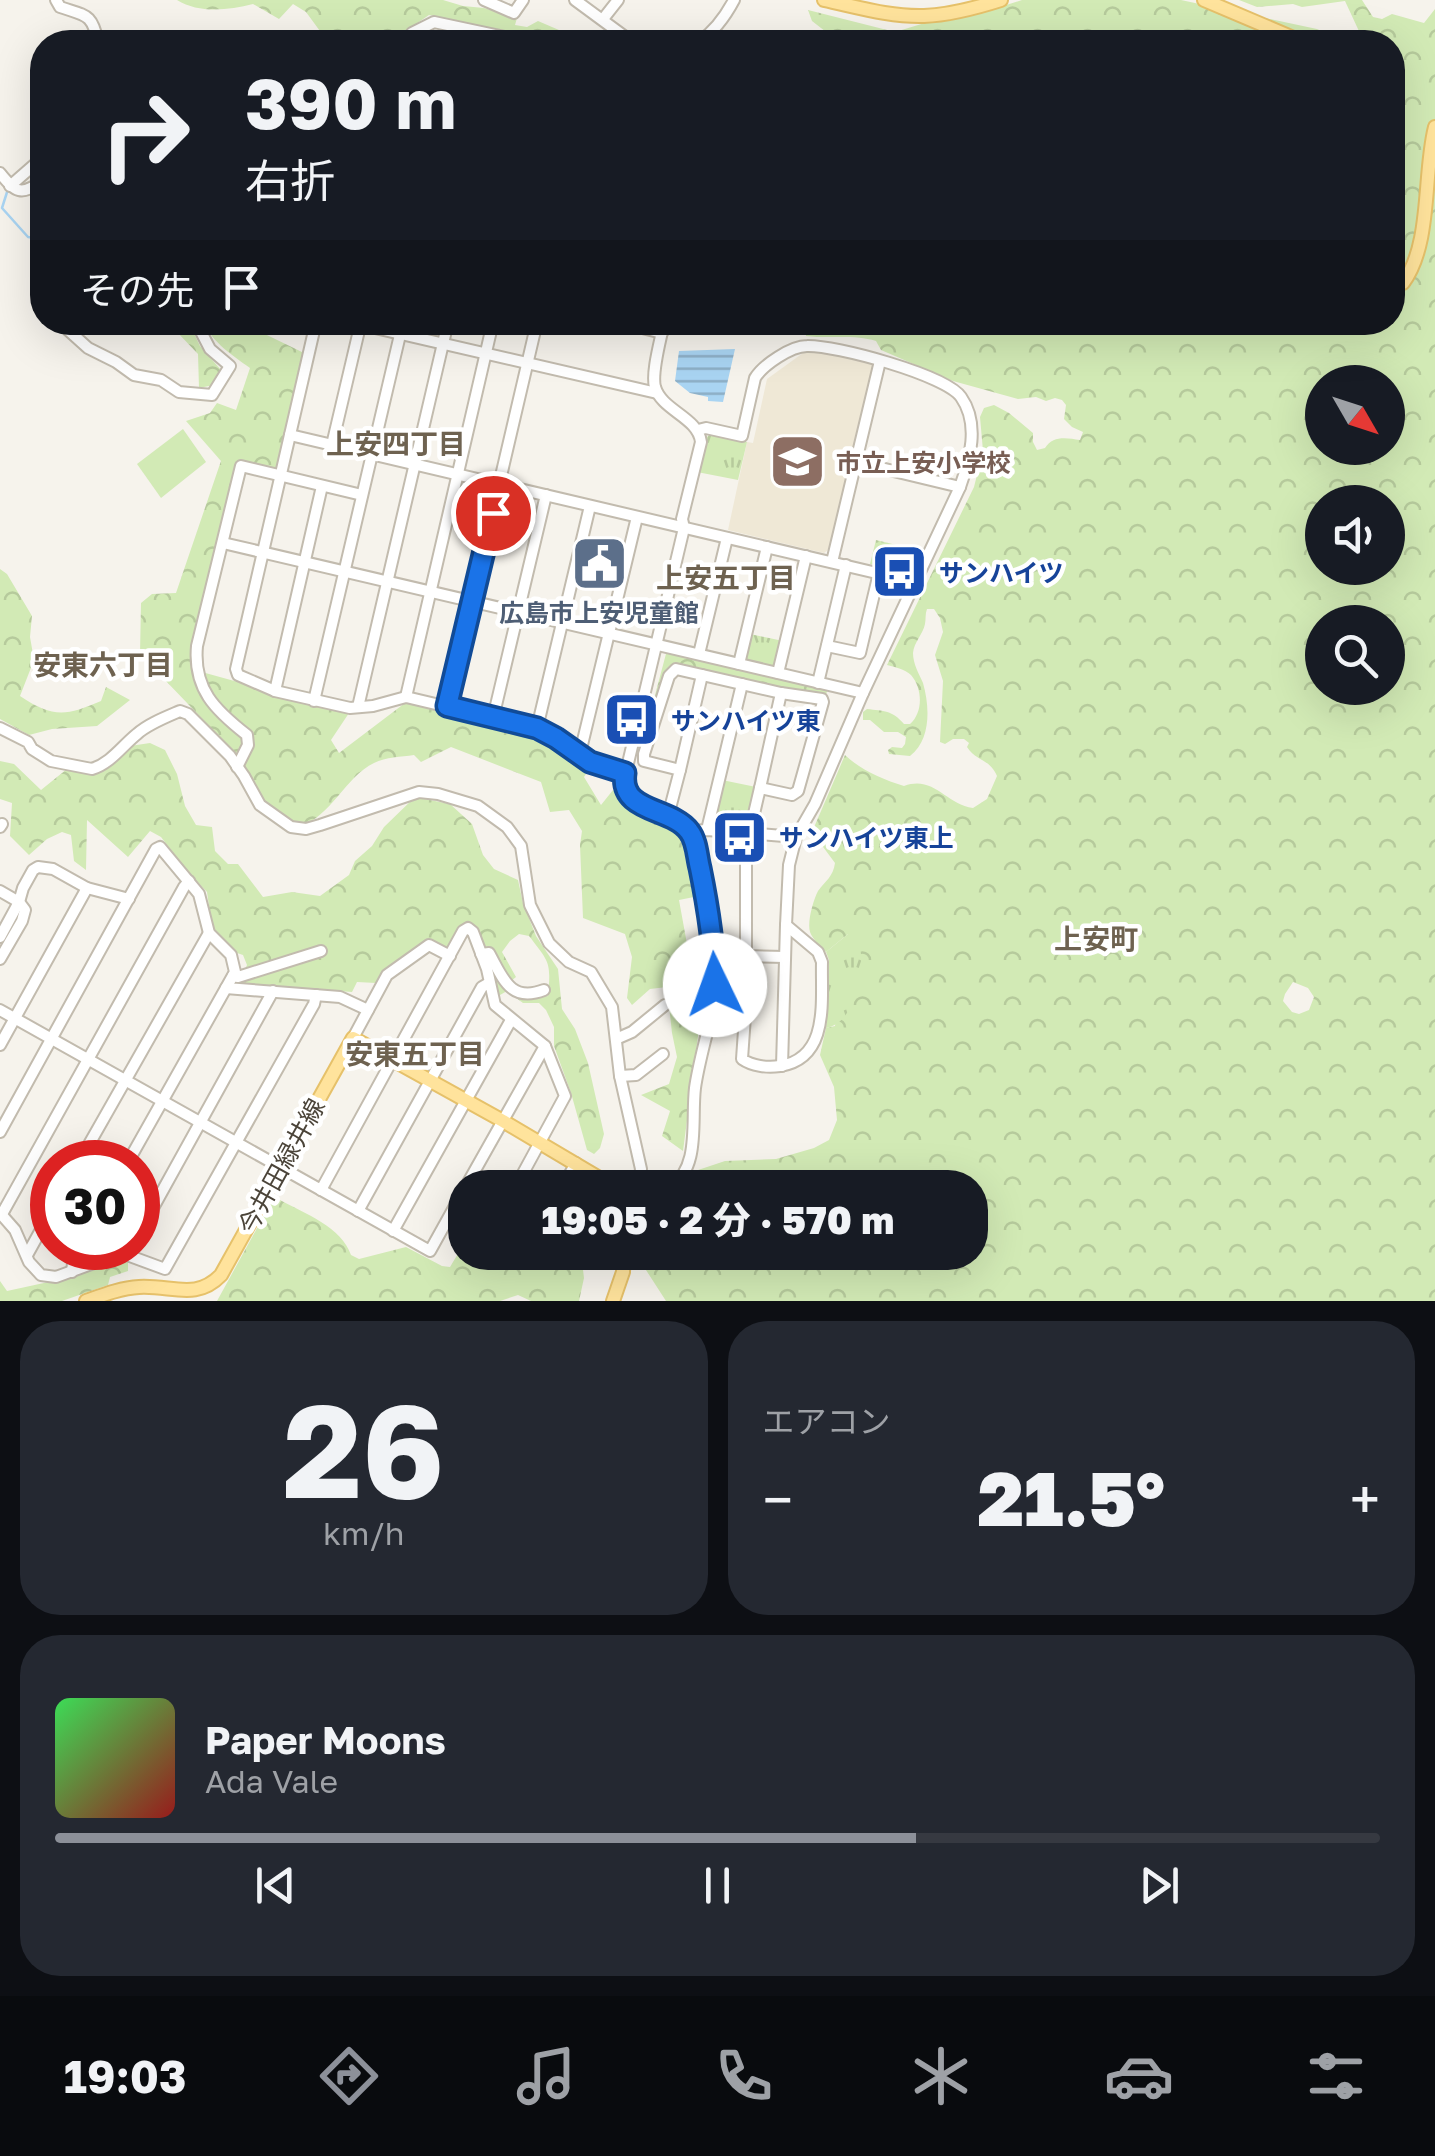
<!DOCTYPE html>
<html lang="ja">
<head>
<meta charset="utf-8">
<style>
  :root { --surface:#171b24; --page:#242831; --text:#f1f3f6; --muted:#9ea1a6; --line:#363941; --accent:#8c9099 }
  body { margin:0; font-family:"Golos Text","Noto Sans JP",sans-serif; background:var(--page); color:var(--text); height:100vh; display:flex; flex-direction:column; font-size:38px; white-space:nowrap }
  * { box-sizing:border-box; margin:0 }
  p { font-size:32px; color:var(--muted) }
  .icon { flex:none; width:55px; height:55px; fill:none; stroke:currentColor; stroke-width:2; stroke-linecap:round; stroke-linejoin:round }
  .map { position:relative; height:1301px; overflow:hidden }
  .side { display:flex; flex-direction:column; gap:20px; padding:20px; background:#0d0f14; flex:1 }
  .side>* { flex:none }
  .top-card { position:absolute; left:30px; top:30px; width:1375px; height:305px; border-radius:40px; box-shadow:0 10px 40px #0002; background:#171b24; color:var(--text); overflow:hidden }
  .needle { width:65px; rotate:129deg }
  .tools { position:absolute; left:1305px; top:365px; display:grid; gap:20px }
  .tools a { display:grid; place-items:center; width:100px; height:100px; border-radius:50%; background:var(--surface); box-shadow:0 10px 40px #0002; font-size:50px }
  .speed { position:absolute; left:30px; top:1140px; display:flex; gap:20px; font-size:50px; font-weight:700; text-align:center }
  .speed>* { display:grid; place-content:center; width:130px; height:130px; border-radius:50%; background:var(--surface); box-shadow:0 10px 40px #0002; line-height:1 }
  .speed .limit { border:15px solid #d22; background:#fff; color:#111 }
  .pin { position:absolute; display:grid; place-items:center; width:85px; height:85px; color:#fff; margin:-42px; border:5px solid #fff; border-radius:50%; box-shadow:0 2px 10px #0007 }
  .me { position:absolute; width:110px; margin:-55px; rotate:357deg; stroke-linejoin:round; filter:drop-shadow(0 0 8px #0008) }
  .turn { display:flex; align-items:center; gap:35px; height:210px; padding:0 50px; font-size:45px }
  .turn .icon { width:130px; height:130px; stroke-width:2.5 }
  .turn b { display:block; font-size:70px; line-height:85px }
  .then { display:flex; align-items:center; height:95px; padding:0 50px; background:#0003; gap:20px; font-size:38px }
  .big { font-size:75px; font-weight:800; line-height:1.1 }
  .side .tile { flex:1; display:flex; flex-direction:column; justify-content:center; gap:15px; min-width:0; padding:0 35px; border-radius:40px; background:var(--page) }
  .side .dial { align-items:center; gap:0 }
  .dial b { font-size:130px; line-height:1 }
  .song { display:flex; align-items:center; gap:30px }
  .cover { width:120px; height:120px; border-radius:15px; background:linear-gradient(135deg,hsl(130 70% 55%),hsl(0 70% 35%)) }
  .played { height:10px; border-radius:5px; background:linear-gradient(90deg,var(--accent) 65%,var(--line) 65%) }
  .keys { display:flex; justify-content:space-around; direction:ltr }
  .heat { display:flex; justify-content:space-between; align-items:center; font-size:55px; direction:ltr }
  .side .tiles { flex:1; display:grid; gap:20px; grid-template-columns:1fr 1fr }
  .tile:last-child { grid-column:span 2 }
  .trip { position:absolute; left:448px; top:1170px; width:540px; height:100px; border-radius:40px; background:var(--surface); box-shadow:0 10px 40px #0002; font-weight:800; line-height:100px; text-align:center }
  .menu { display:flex; height:160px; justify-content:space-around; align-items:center; background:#090b0e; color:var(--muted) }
  .menu .icon { width:70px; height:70px }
  .menu .on { color:var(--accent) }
  .menu b { font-size:45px; color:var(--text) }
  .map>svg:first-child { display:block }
  .education { fill:#efe8d6 }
  .forest { fill:url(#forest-crowns); fill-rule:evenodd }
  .park { fill:url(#park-tufts) }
  .pitch { fill:#d2eab5 }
  .water { fill:url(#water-rules) }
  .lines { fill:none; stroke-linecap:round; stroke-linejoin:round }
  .stream { stroke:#a9d4f2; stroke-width:2.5 }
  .minor-casing { stroke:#c2bbae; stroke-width:14 }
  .major-casing { stroke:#e6c16a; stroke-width:16 }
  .minor { stroke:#fff; stroke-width:10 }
  .major { stroke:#ffe39c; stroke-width:12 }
  .route-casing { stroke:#114b97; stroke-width:25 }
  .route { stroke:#1a73e8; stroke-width:18 }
  .labels { text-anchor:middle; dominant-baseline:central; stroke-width:9; stroke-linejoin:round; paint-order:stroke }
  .education-label { font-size:25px; font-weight:bold; fill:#785e54; stroke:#fff; text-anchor:start }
  .transit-label { font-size:25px; font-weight:bold; fill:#164399; stroke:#fff; text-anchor:start }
  .service-label { font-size:25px; font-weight:bold; fill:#4e5e75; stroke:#fff }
  .street-label { font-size:25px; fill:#4b4439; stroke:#fff }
  .neighbourhood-label { font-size:28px; font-weight:bold; fill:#6e6250; stroke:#fff }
</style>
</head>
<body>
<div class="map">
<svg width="1435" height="1301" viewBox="0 0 1435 1301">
  <defs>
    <pattern id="forest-crowns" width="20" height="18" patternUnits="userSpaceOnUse" patternTransform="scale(2.5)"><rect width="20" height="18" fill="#d2eab5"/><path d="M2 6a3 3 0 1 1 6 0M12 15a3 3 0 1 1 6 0" fill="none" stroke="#b6ca9c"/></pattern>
    <pattern id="park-tufts" width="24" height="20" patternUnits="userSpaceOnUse" patternTransform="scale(2.5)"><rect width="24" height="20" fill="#d2eab5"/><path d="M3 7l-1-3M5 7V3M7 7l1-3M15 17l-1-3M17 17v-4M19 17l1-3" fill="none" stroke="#b6ca9c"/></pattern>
    <pattern id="water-rules" width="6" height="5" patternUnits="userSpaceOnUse" patternTransform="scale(2.5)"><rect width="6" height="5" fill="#a9d4f2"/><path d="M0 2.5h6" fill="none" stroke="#8caec5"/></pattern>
  </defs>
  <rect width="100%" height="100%" fill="#f6f3ec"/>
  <polygon class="education" points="824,352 871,363 874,367 831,548 824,553 728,530 747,442 753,443 767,379 803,353"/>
  <g class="forest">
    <path d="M177 0H443L463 6 484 8 517 18 515 25 527 27 538 21 559 30 577 42H546L507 31 429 15 394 39 382 42H328L306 12 293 4 279 19 253 4C228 10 200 14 177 0Z"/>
    <polygon points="1022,0 1181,0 1317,29 1345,42 839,42 812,21 808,10 895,32 928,22 978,14"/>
    <path d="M1239 0H1362L1373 17 1382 19 1392 14 1424 23 1435 9V1301H666L635 1253 970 1252V1188L685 1187 698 1170 725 1161 776 1159 814 1148 829 1140 837 1120 834 1087 820 1055 826 1028 835 1026 848 934 826 952C821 947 813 940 810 932 807 922 813 901 818 891 826 880 833 877 835 863L812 832 845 755C862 771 882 779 904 786 934 775 945 804 973 808L987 799 997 776C989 758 977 762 967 747L969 743 964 739H953L945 744 940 742 943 681 935 655 943 632 940 618 934 609H927C925 614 926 619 925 624 923 634 914 642 913 653 913 664 919 674 923 683 930 707 931 740 910 756L889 754 888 750 892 747 902 748 905 744 906 737 898 732H884L870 720H863V712L867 709C884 711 892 710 904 724H910C923 713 923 689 911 675 905 669 894 667 887 665L974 487 983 451 980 417 984 408 994 405 1009 413 1033 433V442L1037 450 1045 448C1053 435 1067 438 1080 440L1083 432 1072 427 1064 419 1066 405 1062 400 1055 398 1046 401 1036 397 1018 399 953 381 881 350 876 341C854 334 830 339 806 336L805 328 792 323 1392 322V42H1364L1345 1 1302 7 1293 4 1257 7ZM1322 382H1388V448H1322ZM1322 502H1388V568H1322ZM1322 622H1388V688H1322ZM1293 982 1308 988 1314 997 1309 1010 1299 1014 1292 1012 1283 1001 1285 994Z"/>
    <polygon points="153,322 189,323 200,346 221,370 214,385 199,388 198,354 176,331"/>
    <path d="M204 323H242L304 353 278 469 238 462 191 669 349 713 331 740 339 753 405 703 537 731 592 765 584 777 601 805 613 790 629 806 681 836 694 897 679 900 687 944H706V975L683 1151 662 1136 670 1111 641 1095 669 1084 677 1057 672 1033 667 987 650 989 632 1005 627 998 632 957 625 934 583 918 580 845 582 831 569 810 550 812 541 782 451 747 421 762 414 755C401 757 386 757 374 763 346 776 329 819 301 825L282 817 265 804 237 755 140 654 141 603 152 594 176 593 221 461 186 421 210 413 217 403 236 410 250 368C232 355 213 343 204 323Z"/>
    <path d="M0 569 7 574 32 616 30 637 34 660 20 696C53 718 66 716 101 701L106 687 130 700 97 726 52 729 29 735 0 719Z"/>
    <polygon points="667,650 828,688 825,698 676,666 660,700 654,699"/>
    <path d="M150 743 165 750 177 774 185 806 196 825 212 827 215 851 228 864H238L263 897 292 892 320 896 349 875 355 861 372 846 384 827 415 797 450 804 472 824 483 855 494 869 518 880 523 903 536 936 558 969 562 1009 575 1029 588 1063 604 1134 600 1148 594 1154 587 1150 571 1093 554 1046V1027L546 1010 539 1003H523L507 991 500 995 495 994 491 969H495C512 996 516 999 548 996 551 962 550 963 529 936L519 934 510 941 502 952 516 977 511 981 493 949 485 946 476 926C460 921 455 936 447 949L426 941 381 973 376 983 357 982 352 992 238 984 247 965 243 955 234 952 212 928 207 892 187 871 161 837 150 831 128 857 87 820 86 870 74 861 71 835 62 832 47 839 29 855 10 836 12 803 0 799V761L14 764 41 790 67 769 88 771 109 768 130 746Z"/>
    <path d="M280 1200C304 1213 342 1227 351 1255L359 1259 406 1247 442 1266 450 1267 465 1242V1252L581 1253 584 1278 579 1301H531L518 1295 500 1301H217L272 1201Z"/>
    <polygon points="111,1260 128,1261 128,1271 110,1277 108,1285 62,1301 0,1301 0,1281 7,1291 76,1276"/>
  </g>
  <g class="park">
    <polygon points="710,434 747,442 738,480 697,472 707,437"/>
    <polygon points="876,540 925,552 915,572 909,574 870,564"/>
    <polygon points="750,634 783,641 777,665 773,668 747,662 745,658"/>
    <polygon points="722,780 756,787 749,821 743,826 720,824 715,819"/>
    <path d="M848 934 858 938C867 963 857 1023 826 1028L829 960 826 952Z"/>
  </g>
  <polygon class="pitch" points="183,429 206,462 161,498 137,464"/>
  <polygon class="water" points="735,349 723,402 708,401 708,397 690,393 675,381 679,351"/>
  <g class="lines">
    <polyline class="stream" points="8,189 2,208 28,237 42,239"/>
    <defs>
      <g id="minor">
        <path d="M56 0 60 7C86 16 92 13 98 42"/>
        <polyline points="484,0 514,13 523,0"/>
        <polyline points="575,0 632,42"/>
        <polyline points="603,19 618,0"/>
        <polyline points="407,42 412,33 434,22 528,42"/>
        <path d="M699 42C715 31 725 17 734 0"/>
        <path d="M0 173C16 193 21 196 42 181"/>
        <polyline points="10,186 42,158"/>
        <polyline points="75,322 68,330 88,348 116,362 134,375 161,380 179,392 212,395 230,366 210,349 196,322"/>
        <polyline points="316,322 236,669 238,675 275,691 350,708 373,706 406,697 537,728 556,738 590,761 625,773"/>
        <polyline points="349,322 657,393"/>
        <polyline points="619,322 662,333"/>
        <path d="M664 322C661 339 651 372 655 387 662 411 698 417 701 442L682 519 684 528 624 780C636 820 676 805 693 838 707 889 721 953 713 1005 708 1033 699 1060 695 1088 691 1121 701 1167 670 1188"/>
        <polyline points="290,435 915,582"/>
        <polyline points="332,445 361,322"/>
        <polyline points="856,462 960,487"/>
        <polyline points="223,543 863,693"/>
        <polyline points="832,562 880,361"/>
        <polyline points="827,646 860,653 879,573"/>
        <polyline points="699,654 727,538"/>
        <polyline points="739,664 767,547"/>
        <polyline points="778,673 806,556"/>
        <polyline points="818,683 846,565"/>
        <polyline points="275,691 322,486"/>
        <polyline points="406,697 493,322"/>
        <polyline points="314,701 403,322"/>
        <polyline points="358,707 448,322"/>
        <polyline points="447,707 537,322"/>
        <polyline points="493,718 546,495"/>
        <path d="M0 728 28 742 32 749 51 761 92 769C111 763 122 746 137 734 148 724 166 717 180 711L188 714 230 756 244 776 260 805 291 827 306 829 320 825 419 792 438 794 478 806 507 827 521 846 530 905 549 943 569 962 591 972 612 1007 620 1076 641 1169 638 1188"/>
        <polyline points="537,728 590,506"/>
        <polyline points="580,753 637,517"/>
        <path d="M237 767 248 745 247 735C215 710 193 689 197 646L241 466 362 495"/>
        <polyline points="680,770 702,675"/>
        <polyline points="760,788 781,693"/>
        <path d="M668 816 680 770 644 761V754L669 676 676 669 781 693 822 699 823 702 798 791 792 795 760 788 746 848V1002L742 1059C752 1066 767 1068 780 1066 830 1058 821 1001 822 962L818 952 786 925 789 865 796 837 815 804 863 693 960 487C970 459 980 424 961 397 946 375 835 345 807 346 791 346 763 365 755 378L742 436 706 428 698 430"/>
        <polyline points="0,827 2,824"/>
        <polyline points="707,830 742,684"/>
        <polyline points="689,831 707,830 796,837"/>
        <polyline points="0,891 19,902 25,910 22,921 0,959"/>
        <polyline points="0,937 19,902 23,888 33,870 38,867 53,869 87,888 129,899"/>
        <path d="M481 954 489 953C503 978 510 1003 544 990"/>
        <polyline points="745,956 785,957"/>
        <polyline points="233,976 238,977 321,951"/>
        <polyline points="0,1010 430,1251 465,1188"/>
        <polyline points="353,1038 387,975 429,945 450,956"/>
        <polyline points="616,1039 632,1032 665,1005"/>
        <polyline points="0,1045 87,888"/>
        <polyline points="782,1066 786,925"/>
        <polyline points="620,1076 636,1075 663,1054"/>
        <polyline points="0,1132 156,849 160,847 199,894 209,933 231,955 235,972 226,988 340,997 368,1010"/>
        <polyline points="79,1162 209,933"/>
        <polyline points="128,1162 226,988"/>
        <polyline points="465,1188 545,1046"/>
        <polyline points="562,1188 576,1163"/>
        <polyline points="321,1190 463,931 468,928 473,932 487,969 495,1005 545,1046 565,1096 515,1188"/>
        <polyline points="358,1211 482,987 489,983"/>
        <polyline points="0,1213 15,1230 29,1262 41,1275 56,1277 113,1256 127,1255 165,1269 314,1004 316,995"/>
        <polyline points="2,1214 184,887 189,881"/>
        <polyline points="393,1231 511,1020"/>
        <polyline points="138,1235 273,991"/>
        <polyline points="27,1255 52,1210"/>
        <polyline points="72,1272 73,1263 82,1248"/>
      </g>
      <g id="major">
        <path d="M824 0C857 7 890 17 924 16 950 15 976 8 1001 0"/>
        <polyline points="1204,0 1303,42"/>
        <path d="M1392 285 1403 283C1432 244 1423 173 1435 127"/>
        <path d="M86 1301C103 1295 121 1288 139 1287 172 1285 196 1301 221 1275L353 1038 503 1121 616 1188"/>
        <polyline points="613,1301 623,1272 624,1252"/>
      </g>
    </defs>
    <use href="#minor" class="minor-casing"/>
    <use href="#major" class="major-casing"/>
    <use href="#minor" class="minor"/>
    <use href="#major" class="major"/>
  </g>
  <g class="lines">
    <defs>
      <path id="route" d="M493 513 447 706 537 728 556 738 590 762 625 773C619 813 671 807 689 831 697 841 697 857 700 868 708 907 714 945 715 985"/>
    </defs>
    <use href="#route" class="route-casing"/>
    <use href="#route" class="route"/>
  </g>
  <defs>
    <symbol id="school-square" viewBox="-11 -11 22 22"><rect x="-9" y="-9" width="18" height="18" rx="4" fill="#8d6e63" stroke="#fff"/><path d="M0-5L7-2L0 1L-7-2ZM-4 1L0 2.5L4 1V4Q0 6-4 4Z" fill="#fff"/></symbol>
    <symbol id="civic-square" viewBox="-11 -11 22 22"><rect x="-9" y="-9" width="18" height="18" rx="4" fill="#5c6f8a" stroke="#fff"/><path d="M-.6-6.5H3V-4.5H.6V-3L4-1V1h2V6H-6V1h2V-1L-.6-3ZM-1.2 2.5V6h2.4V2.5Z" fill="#fff"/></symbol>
    <symbol id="bus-square" viewBox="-11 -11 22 22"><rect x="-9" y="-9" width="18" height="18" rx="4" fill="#1a4fb4" stroke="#fff"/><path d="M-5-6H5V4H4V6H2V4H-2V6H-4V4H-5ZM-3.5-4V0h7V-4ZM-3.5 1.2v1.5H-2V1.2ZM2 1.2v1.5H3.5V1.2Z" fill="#fff"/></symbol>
  </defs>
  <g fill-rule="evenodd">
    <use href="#school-square" x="766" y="430" width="63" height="63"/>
    <use href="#civic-square" x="568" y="532" width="63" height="63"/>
    <use href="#bus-square" x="868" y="540" width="63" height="63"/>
    <use href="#bus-square" x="600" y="688" width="63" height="63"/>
    <use href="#bus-square" x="708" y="806" width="63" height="63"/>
  </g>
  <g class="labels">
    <g class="education-label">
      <text x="836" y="462">市立上安小学校</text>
    </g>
    <g class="transit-label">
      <text x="939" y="572">サンハイツ</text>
      <text x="671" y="720">サンハイツ東</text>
      <text x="779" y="837">サンハイツ東上</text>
    </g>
    <g class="service-label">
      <text x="599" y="612">広島市上安児童館</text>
    </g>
    <g class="street-label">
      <text transform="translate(281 1166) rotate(-61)">今井田緑井線</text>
    </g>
    <g class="neighbourhood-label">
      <text x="396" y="443">上安四丁目</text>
      <text x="726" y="577">上安五丁目</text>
      <text x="103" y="664">安東六丁目</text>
      <text x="1096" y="938">上安町</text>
      <text x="415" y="1053">安東五丁目</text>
    </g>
  </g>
</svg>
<div class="tools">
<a><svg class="needle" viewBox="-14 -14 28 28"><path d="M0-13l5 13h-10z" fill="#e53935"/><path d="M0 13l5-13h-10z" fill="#9ea1a6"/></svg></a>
<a><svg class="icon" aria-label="sound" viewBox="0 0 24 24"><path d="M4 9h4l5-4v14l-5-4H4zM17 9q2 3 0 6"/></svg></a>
<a><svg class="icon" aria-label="search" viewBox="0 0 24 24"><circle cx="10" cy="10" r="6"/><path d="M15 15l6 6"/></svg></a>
</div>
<div class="speed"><div class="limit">30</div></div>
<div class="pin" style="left:493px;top:513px;background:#d93025"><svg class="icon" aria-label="arrive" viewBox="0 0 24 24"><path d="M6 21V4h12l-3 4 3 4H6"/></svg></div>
<svg class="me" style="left:715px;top:985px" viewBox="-20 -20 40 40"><circle r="19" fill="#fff"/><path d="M0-13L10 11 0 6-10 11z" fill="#1a73e8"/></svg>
<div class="trip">19:05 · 2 分 · 570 m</div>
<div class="top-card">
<div class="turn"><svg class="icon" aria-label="right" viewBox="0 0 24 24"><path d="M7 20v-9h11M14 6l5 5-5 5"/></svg><div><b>390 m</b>右折</div></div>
<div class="then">その先<svg class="icon" aria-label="arrive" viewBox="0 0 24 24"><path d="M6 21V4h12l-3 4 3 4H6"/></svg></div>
</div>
</div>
<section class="side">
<div class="tiles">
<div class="tile dial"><b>26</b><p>km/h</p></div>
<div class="tile"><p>エアコン</p>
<div class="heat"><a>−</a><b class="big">21.5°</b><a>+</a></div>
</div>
<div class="tile">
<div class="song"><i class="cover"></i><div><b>Paper Moons</b><p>Ada Vale</p></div></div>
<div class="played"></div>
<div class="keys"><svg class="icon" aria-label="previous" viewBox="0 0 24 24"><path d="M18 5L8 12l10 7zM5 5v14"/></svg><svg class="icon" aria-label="pause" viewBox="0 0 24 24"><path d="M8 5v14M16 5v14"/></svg><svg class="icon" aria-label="next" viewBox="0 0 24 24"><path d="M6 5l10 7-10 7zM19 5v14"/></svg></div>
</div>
</div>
</section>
<nav class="menu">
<b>19:03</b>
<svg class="icon on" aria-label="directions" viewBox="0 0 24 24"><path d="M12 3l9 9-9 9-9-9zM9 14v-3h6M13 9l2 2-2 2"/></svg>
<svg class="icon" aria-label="music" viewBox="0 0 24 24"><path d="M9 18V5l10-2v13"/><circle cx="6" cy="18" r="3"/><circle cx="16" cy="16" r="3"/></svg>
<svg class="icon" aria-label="phone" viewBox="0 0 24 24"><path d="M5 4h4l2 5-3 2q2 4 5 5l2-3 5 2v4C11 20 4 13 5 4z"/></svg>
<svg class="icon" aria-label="climate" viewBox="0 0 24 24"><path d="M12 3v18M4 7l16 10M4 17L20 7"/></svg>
<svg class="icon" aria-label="car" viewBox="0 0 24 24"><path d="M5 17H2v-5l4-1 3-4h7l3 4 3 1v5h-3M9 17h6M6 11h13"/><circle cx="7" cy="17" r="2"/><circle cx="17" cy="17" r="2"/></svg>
<svg class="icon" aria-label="filters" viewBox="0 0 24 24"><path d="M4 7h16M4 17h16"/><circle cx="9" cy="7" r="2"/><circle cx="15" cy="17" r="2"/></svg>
</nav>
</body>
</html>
